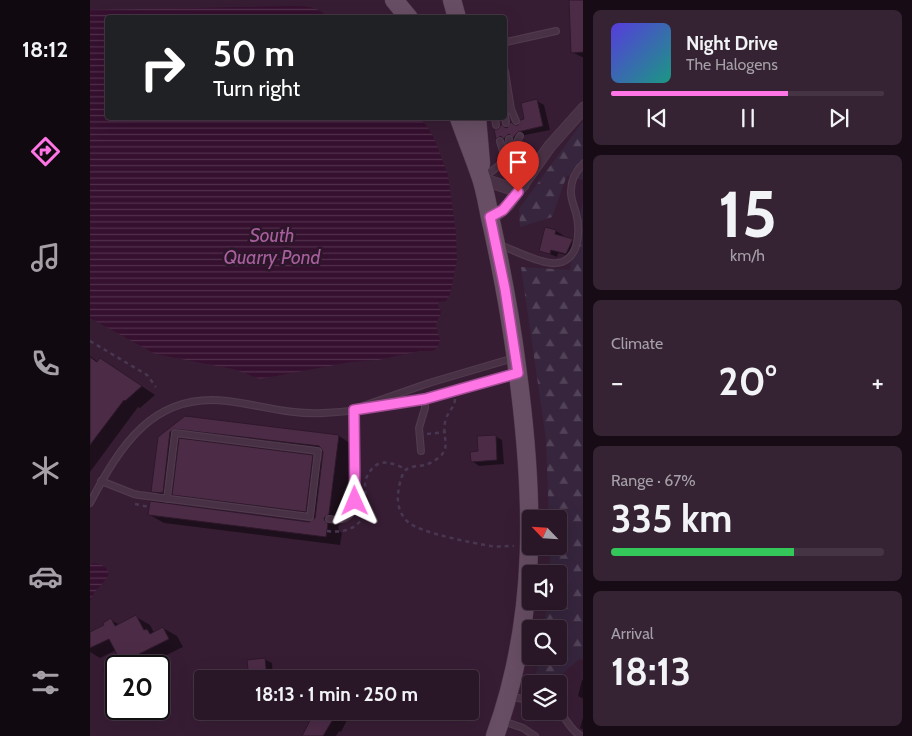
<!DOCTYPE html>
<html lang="en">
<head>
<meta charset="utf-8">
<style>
  :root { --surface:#291627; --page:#352333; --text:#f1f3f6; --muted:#a59fa7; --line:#453544; --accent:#ff75e6 }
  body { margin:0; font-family:Cabin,sans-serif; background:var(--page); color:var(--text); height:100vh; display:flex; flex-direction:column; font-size:19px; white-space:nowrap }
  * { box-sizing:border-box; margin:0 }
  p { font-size:16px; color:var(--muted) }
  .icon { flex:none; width:28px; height:28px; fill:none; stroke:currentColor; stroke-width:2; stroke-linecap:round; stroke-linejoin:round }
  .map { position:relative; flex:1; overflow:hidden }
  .side { display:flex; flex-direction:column; gap:10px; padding:10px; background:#170c15; width:329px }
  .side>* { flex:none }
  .banner { position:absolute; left:15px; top:15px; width:402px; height:105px; border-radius:5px; box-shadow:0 5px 20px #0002,0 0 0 1px var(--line); background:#202124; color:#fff; overflow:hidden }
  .needle { width:32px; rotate:295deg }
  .controls { position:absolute; left:432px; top:510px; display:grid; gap:10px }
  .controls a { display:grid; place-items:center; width:45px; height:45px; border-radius:5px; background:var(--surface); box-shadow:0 5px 20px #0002,0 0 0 1px var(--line); font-size:25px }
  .speed { position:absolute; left:15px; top:655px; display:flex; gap:10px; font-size:25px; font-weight:700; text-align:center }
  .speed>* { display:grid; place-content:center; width:65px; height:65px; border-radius:50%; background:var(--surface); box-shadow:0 5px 20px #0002,0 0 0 1px var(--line); line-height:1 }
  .speed .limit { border:2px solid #111; border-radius:8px; background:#fff; color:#111 }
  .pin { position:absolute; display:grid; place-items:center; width:42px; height:42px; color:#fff; margin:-51px -21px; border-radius:50% 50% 50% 0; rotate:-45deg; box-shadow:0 0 5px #0007 }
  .pin .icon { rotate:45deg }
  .me { position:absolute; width:55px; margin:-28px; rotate:359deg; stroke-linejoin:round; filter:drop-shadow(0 0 4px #0008) }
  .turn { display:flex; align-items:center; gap:18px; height:105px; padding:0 25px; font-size:22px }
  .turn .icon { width:65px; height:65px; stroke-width:2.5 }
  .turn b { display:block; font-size:35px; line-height:42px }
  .big { font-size:38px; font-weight:800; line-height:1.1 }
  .side .widget { flex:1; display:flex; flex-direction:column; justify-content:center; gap:8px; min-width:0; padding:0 18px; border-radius:8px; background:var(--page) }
  .side .dial { align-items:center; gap:0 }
  .dial b { font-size:65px; line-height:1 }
  .song { display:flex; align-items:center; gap:15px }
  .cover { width:60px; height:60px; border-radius:8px; background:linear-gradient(135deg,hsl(250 70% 55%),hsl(170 70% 35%)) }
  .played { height:5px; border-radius:2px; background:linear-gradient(90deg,var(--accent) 65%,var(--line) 65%) }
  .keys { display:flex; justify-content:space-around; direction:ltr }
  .heat { display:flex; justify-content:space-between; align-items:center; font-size:28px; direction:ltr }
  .charge { height:8px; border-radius:4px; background:linear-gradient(90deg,#34c759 67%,var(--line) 0) }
  .trip { position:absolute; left:104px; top:670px; width:285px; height:50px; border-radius:5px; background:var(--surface); box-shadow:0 5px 20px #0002,0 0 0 1px var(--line); font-weight:800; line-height:50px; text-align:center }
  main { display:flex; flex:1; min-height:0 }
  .tab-bar { display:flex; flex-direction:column; width:90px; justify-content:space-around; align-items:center; background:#100910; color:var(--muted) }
  .tab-bar .icon { width:35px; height:35px }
  .tab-bar .on { color:var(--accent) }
  .tab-bar b { font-size:22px; color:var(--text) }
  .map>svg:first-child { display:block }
  .forest { fill:url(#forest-firs) }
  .water { fill:url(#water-rules) }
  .shadow { fill:#0007; fill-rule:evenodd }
  .building { fill:#4c2b47; stroke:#2e182b }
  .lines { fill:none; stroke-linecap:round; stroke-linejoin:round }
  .lane-casing { stroke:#513a4d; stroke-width:8 }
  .street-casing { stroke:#513a4d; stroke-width:13 }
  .primary-casing { stroke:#513a4d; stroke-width:19 }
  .path { stroke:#483751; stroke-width:2.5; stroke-dasharray:4 4; stroke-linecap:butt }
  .lane { stroke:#483144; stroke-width:5.5 }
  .street { stroke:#483144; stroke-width:11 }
  .primary { stroke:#684e64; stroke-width:18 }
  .route-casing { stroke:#a64c96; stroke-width:12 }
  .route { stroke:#ff75e6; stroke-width:9 }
  .labels { text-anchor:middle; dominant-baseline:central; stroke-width:5; stroke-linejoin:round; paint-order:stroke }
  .water-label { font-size:19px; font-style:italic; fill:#a85f9e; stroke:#2c1629 }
</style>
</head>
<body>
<main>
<nav class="tab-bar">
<b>18:12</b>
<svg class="icon on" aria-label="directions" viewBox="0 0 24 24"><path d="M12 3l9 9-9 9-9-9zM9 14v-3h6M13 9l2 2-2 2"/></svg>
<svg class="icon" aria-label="music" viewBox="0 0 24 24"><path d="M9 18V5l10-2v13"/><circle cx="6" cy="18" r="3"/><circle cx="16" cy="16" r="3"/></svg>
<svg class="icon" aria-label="phone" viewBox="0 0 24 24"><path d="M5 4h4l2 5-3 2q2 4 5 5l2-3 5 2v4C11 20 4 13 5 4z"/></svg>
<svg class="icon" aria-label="climate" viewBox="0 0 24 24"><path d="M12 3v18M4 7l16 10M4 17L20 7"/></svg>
<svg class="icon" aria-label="car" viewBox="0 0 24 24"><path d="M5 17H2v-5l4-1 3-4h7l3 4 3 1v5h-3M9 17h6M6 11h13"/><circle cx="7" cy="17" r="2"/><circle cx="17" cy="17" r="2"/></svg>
<svg class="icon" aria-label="filters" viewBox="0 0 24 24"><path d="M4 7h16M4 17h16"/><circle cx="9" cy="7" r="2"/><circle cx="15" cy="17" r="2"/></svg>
</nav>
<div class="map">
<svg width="494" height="736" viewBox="0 0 494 736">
  <defs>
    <pattern id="forest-firs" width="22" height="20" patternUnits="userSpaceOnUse" patternTransform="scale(1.25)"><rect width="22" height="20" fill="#36253d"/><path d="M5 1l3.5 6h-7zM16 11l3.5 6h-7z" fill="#524257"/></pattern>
    <pattern id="water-rules" width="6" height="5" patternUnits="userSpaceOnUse" patternTransform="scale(1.25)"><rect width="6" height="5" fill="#35102f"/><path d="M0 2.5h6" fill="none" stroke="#51304b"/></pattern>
  </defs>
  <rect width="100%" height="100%" fill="#371d34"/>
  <g class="forest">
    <polygon points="493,121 493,180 477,175 462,217 430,227 429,209"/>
    <polygon points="493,201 493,660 489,659 461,684 444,684 450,656 469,656 469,629 454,629 457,601 469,601 469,574 459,574 461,546 469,546 469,519 459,519 456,439 431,267 480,270"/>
  </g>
  <g class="water">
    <path d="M206 6C218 6 230 8 237 17L18 18V118H329L337 126 344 138 358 175 366 233 367 260 360 294 356 301 349 302 348 305 351 312 346 325 350 339 349 344 346 349 342 351H330L288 360 260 362 170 379 143 369 65 354 0 318V10Z"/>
    <path d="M3 563C10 563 17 567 19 573 15 585 3 589 0 602V565Z"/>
  </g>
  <g class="shadow">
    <polygon points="481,0 494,0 494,58 482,52"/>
    <polygon points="447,101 454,105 460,130 435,135 431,141 426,138 422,142 418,140 414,142 407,138 422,124 426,126 436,120"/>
    <polygon points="456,229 466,231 473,235 472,237 489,244 484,257 468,253 467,257 450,250"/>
    <polygon points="0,356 8,362 11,359 25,368 65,395 50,408 48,407 0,472"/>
    <path d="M96 417 249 436 263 445 253 522 248 526 249 531 252 533 250 545 74 523 60 515 220 523 226 519 98 502 87 496V501L77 499 63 491 69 438ZM98 436 234 453 233 462 222 456 95 440Z"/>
    <polygon points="405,436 412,440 414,464 389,466 382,461"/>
    <polygon points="46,617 60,625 64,633 73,628 87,636 93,647 62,662 64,666 26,666 26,681 18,677 15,669 31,661 26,650 10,658 0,652 0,633 15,625 21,620 30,625"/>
    <polygon points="174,659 182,663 183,679 160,679"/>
    <polygon points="492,680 494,681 494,699 488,696"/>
    <polygon points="213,711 241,711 257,720 251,732 249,731 246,736 219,736 223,718"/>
    <polygon points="494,714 494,730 490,728"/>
  </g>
  <g class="building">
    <polygon points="479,0 494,0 494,52 481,53"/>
    <polygon points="447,99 453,126 428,132 423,138 419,134 416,136 414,139 411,136 406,139 404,129 408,129 412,124 414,127 417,128 421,122 424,125 428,125 430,120 434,119 431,103"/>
    <polygon points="455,227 466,230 465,234 483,239 476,254 461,250 460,254 449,251"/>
    <polygon points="0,357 7,362 10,358 52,386 35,401 34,400 0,445"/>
    <polygon points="95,416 249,435 239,514 234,518 235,521 238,524 236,537 58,515 60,501 219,522 225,518 233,452 231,448 229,446 84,429 80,432 73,493 61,492 68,437"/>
    <polygon points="406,435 407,460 381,462 380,452 388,451 387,436"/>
    <polygon points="89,438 223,455 216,512 82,495"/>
    <polygon points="46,615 54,630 57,629 60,634 73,627 79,639 49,654 52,661 40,666 33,666 19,639 0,648 0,632 14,625 13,623 21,618 25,626"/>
    <polygon points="175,658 177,679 159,679 157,660"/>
    <polygon points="26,662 26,673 17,678 13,669"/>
    <polygon points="225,711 248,711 233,736 212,736"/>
  </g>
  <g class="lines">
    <defs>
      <g id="lane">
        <polyline points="416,42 466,31"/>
        <polyline points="415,71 421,109 415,111"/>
        <polyline points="421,109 426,121"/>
        <polyline points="415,115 416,123"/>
        <polyline points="405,118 406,125"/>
        <polyline points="410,141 415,158"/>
        <polyline points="416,156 419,139"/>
        <polyline points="393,178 416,160 430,136"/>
        <path d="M410 245C426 251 444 261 461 263 489 266 491 232 486 213 484 205 480 198 481 190 481 180 487 170 494 163"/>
        <polyline points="273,406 339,383 424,358"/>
        <polyline points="331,451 329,428 335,408 335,399"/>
        <polyline points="11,481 44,494 49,495 220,517 228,451 85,433 77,499"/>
        <path d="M0 503C30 446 63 392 137 401 171 405 199 415 234 413 264 411 306 407 335 399 366 392 396 382 426 373"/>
        <path d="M239 519C252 521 260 519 264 506V410"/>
        <polyline points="420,696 441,701"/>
        <path d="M467 711C478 718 478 729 491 736"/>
        <polyline points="413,721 433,728 445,736"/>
      </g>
      <g id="street">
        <polyline points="392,179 419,188 433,185"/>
        <polyline points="400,217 409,213 418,205 460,146 494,108"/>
      </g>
      <g id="primary">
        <polyline points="304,0 319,18"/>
        <polyline points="362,0 367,18"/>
        <path d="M369 118C376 138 384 157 391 178 396 193 398 210 402 226 412 272 421 319 427 367 444 492 449 615 405 736"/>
        <polyline points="387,118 391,164"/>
      </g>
    </defs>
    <use href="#lane" class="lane-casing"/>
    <use href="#street" class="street-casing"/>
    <use href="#primary" class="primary-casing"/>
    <g class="path">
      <polyline points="0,341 57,375 66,387"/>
      <path d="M365 399C365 407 358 411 356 419 349 439 368 450 338 464 331 467 318 465 314 472 310 479 309 487 308 494 307 504 310 515 318 522 330 533 383 543 401 546 409 547 416 546 424 546"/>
      <polyline points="337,434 356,432"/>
      <polyline points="45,504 59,507"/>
      <path d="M237 531C257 534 275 526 276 504 276 497 275 491 275 484 275 479 278 474 281 470 291 457 304 464 316 469"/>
    </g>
    <use href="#lane" class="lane"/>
    <use href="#street" class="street"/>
    <use href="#primary" class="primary"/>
  </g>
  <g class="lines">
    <defs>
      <polyline id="route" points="265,501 264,410 335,399 428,373 415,289 400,217 413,210 428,192"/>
    </defs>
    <use href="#route" class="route-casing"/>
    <use href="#route" class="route"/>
  </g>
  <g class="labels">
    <g class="water-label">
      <text x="182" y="235">South<tspan x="182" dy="22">Quarry Pond</tspan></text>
    </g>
  </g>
</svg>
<div class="controls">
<a><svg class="needle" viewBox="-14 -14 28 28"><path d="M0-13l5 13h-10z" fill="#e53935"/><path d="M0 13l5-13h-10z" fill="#a59fa7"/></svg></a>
<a><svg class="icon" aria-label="sound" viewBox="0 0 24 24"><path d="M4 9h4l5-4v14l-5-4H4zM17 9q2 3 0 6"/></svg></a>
<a><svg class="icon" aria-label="search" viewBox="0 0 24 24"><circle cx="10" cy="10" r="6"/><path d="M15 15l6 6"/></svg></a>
<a><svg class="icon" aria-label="layers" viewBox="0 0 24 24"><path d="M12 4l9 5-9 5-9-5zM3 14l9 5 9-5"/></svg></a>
</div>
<div class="speed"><div class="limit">20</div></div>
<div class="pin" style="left:428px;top:192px;background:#d93025"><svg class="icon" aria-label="arrive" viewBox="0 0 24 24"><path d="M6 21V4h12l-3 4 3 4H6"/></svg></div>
<svg class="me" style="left:265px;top:501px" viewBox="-20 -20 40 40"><path d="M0-17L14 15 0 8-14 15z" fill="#ff75e6" stroke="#fff" stroke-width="4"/></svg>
<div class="trip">18:13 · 1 min · 250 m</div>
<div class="banner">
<div class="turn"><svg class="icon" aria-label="right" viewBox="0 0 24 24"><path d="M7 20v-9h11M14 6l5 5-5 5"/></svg><div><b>50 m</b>Turn right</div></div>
</div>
</div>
<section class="side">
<div class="widget">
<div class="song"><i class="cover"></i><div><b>Night Drive</b><p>The Halogens</p></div></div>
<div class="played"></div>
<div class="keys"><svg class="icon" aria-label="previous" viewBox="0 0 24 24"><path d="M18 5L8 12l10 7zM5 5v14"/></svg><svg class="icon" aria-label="pause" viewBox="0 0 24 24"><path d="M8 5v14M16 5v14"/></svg><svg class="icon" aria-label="next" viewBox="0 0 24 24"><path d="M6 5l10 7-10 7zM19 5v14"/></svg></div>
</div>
<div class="widget dial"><b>15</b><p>km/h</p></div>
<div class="widget"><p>Climate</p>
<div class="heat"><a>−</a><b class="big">20°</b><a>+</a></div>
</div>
<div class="widget"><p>Range · 67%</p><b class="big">335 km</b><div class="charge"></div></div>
<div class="widget"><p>Arrival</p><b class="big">18:13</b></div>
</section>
</main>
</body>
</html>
